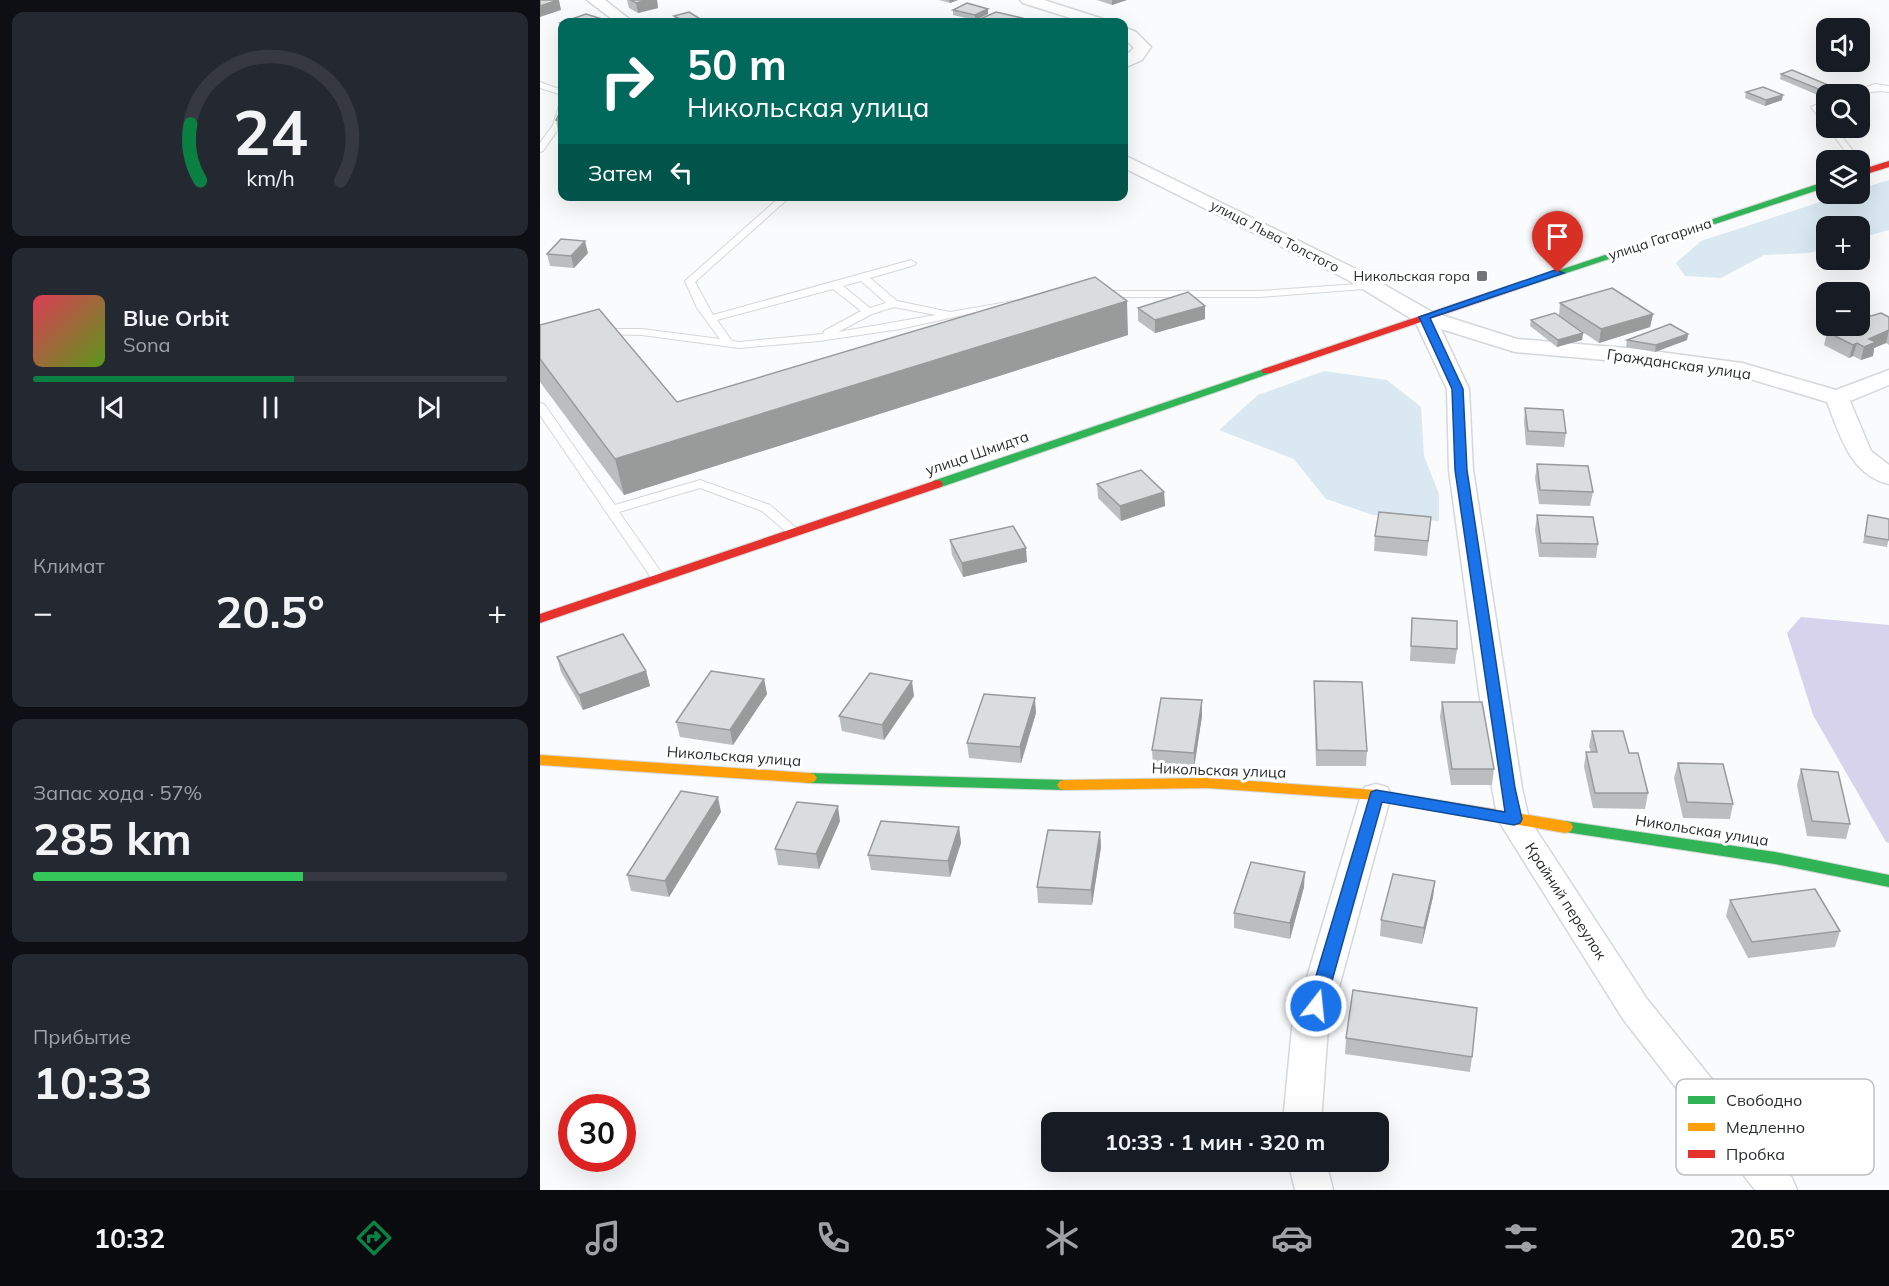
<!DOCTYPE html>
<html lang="ru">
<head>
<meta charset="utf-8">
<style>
  :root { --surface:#171b24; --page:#242831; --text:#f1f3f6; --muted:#9ea1a6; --line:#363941; --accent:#0b8043 }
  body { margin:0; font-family:Mulish,sans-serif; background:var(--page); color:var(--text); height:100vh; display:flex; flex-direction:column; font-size:22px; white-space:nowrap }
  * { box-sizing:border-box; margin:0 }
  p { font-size:20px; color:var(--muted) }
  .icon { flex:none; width:33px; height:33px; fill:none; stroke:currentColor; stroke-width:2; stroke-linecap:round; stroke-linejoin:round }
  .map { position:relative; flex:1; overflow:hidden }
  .drawer { display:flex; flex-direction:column; gap:12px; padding:12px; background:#0d0f14; width:540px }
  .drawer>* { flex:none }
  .banner { position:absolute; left:18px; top:18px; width:570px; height:183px; border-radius:12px; box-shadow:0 6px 24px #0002; background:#00695c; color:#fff; overflow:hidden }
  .fabs { position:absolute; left:1276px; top:18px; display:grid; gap:12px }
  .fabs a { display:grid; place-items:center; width:54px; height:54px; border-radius:12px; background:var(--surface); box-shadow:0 6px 24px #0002; font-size:30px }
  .speed { position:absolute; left:18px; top:1094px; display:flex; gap:12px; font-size:30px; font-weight:700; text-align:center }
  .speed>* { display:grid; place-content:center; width:78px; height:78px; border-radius:50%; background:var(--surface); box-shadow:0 6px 24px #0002; line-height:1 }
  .speed .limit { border:9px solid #d22; background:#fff; color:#111 }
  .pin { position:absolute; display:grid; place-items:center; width:51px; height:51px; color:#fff; margin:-62px -26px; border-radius:50% 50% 50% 0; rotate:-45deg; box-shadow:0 0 6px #0007 }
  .pin .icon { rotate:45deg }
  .me { position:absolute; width:66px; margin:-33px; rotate:16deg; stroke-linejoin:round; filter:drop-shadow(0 0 4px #0008) }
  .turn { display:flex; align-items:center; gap:21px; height:126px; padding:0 30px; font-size:27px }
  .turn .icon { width:78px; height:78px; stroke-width:2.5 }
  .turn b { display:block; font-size:42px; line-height:51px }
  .then { display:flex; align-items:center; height:57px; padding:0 30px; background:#0003; gap:12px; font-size:22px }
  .big { font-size:45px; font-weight:700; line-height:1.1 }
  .drawer .card { flex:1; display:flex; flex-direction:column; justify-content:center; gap:9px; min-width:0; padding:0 21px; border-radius:12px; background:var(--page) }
  .drawer .dial { align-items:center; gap:0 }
  .dial svg { height:156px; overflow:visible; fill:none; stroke:var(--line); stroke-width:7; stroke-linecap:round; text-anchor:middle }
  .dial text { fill:var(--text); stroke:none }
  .song { display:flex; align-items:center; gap:18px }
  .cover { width:72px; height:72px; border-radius:9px; background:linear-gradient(135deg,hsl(350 70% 55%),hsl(90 70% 35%)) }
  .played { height:6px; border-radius:3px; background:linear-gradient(90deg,var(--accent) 55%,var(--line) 55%) }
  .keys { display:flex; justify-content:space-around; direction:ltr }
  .heat { display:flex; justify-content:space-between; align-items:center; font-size:33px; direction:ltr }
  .charge { height:9px; border-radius:4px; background:linear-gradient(90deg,#34c759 57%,var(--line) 0) }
  .trip { position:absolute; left:501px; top:1112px; width:348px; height:60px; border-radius:12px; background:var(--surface); box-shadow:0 6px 24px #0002; font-weight:700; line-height:60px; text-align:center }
  .tabs { display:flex; height:96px; justify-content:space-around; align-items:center; background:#090b0e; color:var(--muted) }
  .tabs .icon { width:42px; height:42px }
  .tabs .current { color:var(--accent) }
  .tabs b { font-size:27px; color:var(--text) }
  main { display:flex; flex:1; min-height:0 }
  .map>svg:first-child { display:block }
  .green { fill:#d9e8f1 }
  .water { fill:#d8d3ec }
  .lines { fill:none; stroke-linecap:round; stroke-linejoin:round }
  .lane-casing { stroke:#d5d7d9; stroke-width:2 }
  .street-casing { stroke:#d5d7d9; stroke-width:3 }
  .fast-casing { stroke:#d5d7d9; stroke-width:2 }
  .slow-casing { stroke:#d5d7d9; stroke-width:2 }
  .jam-casing { stroke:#d5d7d9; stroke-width:2 }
  .lane { fill:#fefeff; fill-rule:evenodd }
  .street { fill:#fefeff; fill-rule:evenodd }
  .fast { fill:#30b455; fill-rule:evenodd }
  .slow { fill:#ff9f0a; fill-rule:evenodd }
  .jam { fill:#e5322d; fill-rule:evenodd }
  .wall { fill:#bbbebf }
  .shaded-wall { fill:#999b9b }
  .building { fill:#daddde; stroke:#999b9b; stroke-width:1.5 }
  .route { fill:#1a73e8; stroke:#114b97; stroke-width:1.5 }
  .poi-dot { fill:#727476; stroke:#fff; stroke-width:2 }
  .labels { text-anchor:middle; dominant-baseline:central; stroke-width:6; stroke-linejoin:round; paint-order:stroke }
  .far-street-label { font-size:14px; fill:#292c2e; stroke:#fff }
  .far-poi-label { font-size:14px; fill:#292c2e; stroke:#fff; text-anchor:end }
  .street-label { font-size:15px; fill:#292c2e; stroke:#fff }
  .key { fill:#fff; stroke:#bfc0c0; stroke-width:1.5 }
  .key-label { font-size:16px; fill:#292c2e }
</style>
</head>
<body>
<main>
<section class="drawer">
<div class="card dial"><svg viewBox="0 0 100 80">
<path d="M14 69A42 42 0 1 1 86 69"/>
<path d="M14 69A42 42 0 0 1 9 40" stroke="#0b8043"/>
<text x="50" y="56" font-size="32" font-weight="700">24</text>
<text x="50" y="72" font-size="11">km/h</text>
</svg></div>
<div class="card">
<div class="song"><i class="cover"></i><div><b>Blue Orbit</b><p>Sona</p></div></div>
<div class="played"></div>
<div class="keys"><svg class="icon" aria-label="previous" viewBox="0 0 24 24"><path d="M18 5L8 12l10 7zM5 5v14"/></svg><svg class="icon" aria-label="pause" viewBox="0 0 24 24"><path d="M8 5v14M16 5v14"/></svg><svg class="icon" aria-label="next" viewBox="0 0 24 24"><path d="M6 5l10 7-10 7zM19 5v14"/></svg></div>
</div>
<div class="card"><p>Климат</p>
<div class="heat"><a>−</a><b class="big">20.5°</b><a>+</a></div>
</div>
<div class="card"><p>Запас хода · 57%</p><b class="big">285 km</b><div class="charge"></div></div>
<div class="card"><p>Прибытие</p><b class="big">10:33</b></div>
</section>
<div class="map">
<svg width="1349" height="1190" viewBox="0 0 1349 1190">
  <rect width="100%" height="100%" fill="#f9fbfd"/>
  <g class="green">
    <polygon points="1349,180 1349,230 1320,238 1320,226 1287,226 1287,248 1269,253 1224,255 1181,278 1145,276 1136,263 1161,241 1305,194 1320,194 1320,189"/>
    <polygon points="784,371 847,380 881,407 884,456 899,494 899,521 833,515 786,499 754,459 679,430 718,395"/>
  </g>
  <polygon class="water" points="1261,617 1349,625 1349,843 1346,842 1273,715 1247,633"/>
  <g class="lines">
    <defs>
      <g id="lane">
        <polygon points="0,82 22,90 22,95 0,88"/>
        <path d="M1335 84 1349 86V92C1334 89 1322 95 1308 94Z"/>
        <polygon points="1287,100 1287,106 1280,108 1287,116 1287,125 1284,124 1271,107"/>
        <polygon points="19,106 22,106 21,125 3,151 0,152 0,143 13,125"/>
        <polygon points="1287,127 1295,128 1319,158 1321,160 1320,161 1312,160"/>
        <path d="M241 196H251L155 282 173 315 371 260 376 263 375 265 330 278 357 301 410 312 479 300 484 303 479 306 441 311 360 329 279 341 199 348 102 335 58 334V330L62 329H102L180 339 157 308 145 281ZM321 281 346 303 330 308 303 286ZM293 289 321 311 284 331 283 334 199 342 192 341 177 320ZM354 307 396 315 298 332 332 314Z"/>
        <polygon points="832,283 837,286 836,288 720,297 558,297 553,294 558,291 720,291"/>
        <polygon points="0,403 4,404 75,505 160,480 230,505 261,532 255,536 250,535 222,511 160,488 79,512 126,579 119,583 114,582 0,415"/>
      </g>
      <g id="street">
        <polygon points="47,0 65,0 93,22 76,22"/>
        <polygon points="480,0 504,0 563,19 565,22 543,22 483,3"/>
        <polygon points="584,27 596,32 611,47 602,60 584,68 584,57 594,48 584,38"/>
        <path d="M584 155 822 272 892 312 977 339 1098 349 1202 363 1296 390 1349 370V385L1310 401 1331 451 1349 465V484C1310 475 1300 435 1287 402L1200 376 1098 363 975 352 901 329 929 389 933 470 982 788 989 819 1107 999 1252 1178 1257 1190H1215L1083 1019 958 820 952 788 909 470 907 389 875 321 808 280 584 168Z"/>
        <polygon points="836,784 847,787 851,795 788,1028 781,1122 743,1122 752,1028 821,795 825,787"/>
        <polygon points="748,1161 786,1161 793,1190 755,1190"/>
      </g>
      <g id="fast">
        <polygon points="1287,181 1287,187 987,286 979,286 978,284"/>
        <polygon points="727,368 733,371 731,373 401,487 397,488 391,484 393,481"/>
        <polygon points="269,773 525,780 530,781 533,785 530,789 525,790 269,783 264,782 261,778 264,774"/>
        <polygon points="1025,821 1235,852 1349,875 1349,887 1235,864 1019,831 1017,827 1019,823"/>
      </g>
      <g id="slow">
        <polygon points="0,755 269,773 274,774 277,778 274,782 269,783 0,765"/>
        <polygon points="667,778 836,790 1025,821 1031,823 1033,827 1031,831 1025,833 836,800 667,788 525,790 520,789 517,785 520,781 525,780"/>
      </g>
      <g id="jam">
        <polygon points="1349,161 1349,167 1320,176 1320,170"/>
        <polygon points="983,281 987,282 987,286 731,373 723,373 721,371 723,369"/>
        <polygon points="397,480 401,481 403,484 401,487 0,623 0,614"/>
      </g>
    </defs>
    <use href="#lane" class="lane-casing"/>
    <use href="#street" class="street-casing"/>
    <use href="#fast" class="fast-casing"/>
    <use href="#slow" class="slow-casing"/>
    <use href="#jam" class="jam-casing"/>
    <use href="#lane" class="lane"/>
    <use href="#street" class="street"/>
    <use href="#fast" class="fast"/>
    <use href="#slow" class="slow"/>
    <use href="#jam" class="jam"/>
  </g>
  <g class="wall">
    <polygon points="87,0 117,0 118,8 98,13 89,8"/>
    <polygon points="399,0 418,0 410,3"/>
    <polygon points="557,0 587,0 572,5"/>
    <polygon points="448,9 448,14 435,20 413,15 413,10"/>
    <polygon points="134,16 165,22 133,22 135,22"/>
    <polygon points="22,22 22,34 20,23"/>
    <polygon points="1296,62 1319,62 1318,67 1311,69 1296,63"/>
    <polygon points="1241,74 1293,87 1292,92 1280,96 1240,79"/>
    <polygon points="1206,92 1242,100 1225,106 1205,98"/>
    <polygon points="22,108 22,131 18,131 16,120"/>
    <polygon points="72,196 104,196 103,198"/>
    <polygon points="48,253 34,268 10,266 7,254"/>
    <polygon points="1020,303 1113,314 1110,327 1059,343 1019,316"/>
    <polygon points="598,308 665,319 615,333 598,321"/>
    <polygon points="1320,316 1349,317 1349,345 1346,343 1334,348 1333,356 1321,360 1313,356 1309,358 1284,345 1287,332 1293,330 1294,326 1320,326"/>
    <polygon points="991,320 1043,333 1042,340 1017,347 990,326"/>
    <polygon points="0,325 137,402 588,335 84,495 0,382"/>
    <polygon points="1148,334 1147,340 1115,352 1086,347 1087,340"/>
    <polygon points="985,408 1026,433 1024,447 986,445 984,422"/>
    <polygon points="997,464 1053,492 1050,506 999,504 995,478"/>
    <polygon points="557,484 624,492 625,506 581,521 558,498"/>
    <polygon points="997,515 1058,544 1056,558 999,557 995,530"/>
    <polygon points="1328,515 1349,537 1347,547 1323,543"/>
    <polygon points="891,517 887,556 834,551 835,536"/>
    <polygon points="410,540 487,562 423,577 412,555"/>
    <polygon points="872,618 917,649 915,664 870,661"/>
    <polygon points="17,657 106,671 110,686 43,710 21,672"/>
    <polygon points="224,679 227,694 193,745 140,737 136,722"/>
    <polygon points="774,681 827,751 826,766 776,766 774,696"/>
    <polygon points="374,696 344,740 302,731 299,716"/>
    <polygon points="662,700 662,716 654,768 613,766 612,750"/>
    <polygon points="902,702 954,769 952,785 911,785 900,717"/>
    <polygon points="496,713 481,763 429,758 427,743"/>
    <polygon points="1052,731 1089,753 1108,793 1105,809 1053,808 1044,767 1046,752 1051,752 1049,746"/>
    <polygon points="1138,763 1193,804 1190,819 1143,818 1134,778"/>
    <polygon points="1261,769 1310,824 1306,839 1267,836 1257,785"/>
    <polygon points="181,812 129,897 91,891 87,875"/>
    <polygon points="300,821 279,869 238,865 235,849"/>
    <polygon points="419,827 421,843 410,877 331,870 328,855"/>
    <polygon points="560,832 561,847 552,905 498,903 497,887"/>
    <polygon points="895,881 893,897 882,944 840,936 841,920"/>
    <polygon points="764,887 750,939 694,928 694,913"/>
    <polygon points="1190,900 1300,931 1295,947 1208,958 1186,916"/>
    <polygon points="806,1038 932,1057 930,1072 805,1054"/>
    <polygon points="1258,1131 1316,1160 1314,1168 1263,1168 1255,1139"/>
  </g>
  <g class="shaded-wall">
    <polygon points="19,0 21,10 0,17 0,6"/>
    <polygon points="107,0 117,0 118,8 98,13 96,3"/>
    <polygon points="409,0 418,0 410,3"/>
    <polygon points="572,0 587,0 572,5"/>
    <polygon points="448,9 448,14 435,20 435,15"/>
    <polygon points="482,18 482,22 473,22"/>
    <polygon points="62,19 63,22 52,22"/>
    <polygon points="1319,62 1318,67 1311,69 1313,64"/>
    <polygon points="1293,87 1292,92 1280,96 1281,90"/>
    <polygon points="1243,95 1242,100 1225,106 1226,100"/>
    <polygon points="45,241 48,253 34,268 31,256"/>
    <polygon points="587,301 588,335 84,495 75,459"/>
    <polygon points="665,306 665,319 615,333 615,320"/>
    <polygon points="1113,314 1110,327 1059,343 1061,329"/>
    <polygon points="1349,330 1346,343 1334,348 1333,356 1321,360 1324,347 1329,339"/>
    <polygon points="1043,333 1042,340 1017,347 1018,340"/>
    <polygon points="1148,334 1147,340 1115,352 1116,345"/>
    <polygon points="1317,343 1313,356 1309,358 1313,345"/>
    <polygon points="624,492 625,506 581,521 580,506"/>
    <polygon points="486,548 487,562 423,577 422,563"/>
    <polygon points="106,671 110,686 43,710 39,695"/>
    <polygon points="224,679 227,694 193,745 190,730"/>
    <polygon points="372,681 374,696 344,740 342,725"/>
    <polygon points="495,698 496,713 481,763 480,747"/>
    <polygon points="662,700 662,716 654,768 654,753"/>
    <polygon points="178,797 181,812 129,897 125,881"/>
    <polygon points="298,806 300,821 279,869 276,854"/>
    <polygon points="419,827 421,843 410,877 408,861"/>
    <polygon points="560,832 561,847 552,905 551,890"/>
    <polygon points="765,872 764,887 750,939 750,923"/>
    <polygon points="895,881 893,897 882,944 884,928"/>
  </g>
  <g class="building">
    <polygon points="0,0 18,0 0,6"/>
    <polygon points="91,0 107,0 96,3"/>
    <polygon points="427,3 448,9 435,15 413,10"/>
    <polygon points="149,12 165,22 133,22 142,20 134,16"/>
    <polygon points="456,12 482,18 473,22 433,22"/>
    <polygon points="46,14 62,19 52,22 22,22 22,24 20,23"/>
    <polygon points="1307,62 1319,62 1313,64"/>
    <polygon points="1252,70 1293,87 1281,90 1241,74"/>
    <polygon points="1223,87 1243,95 1226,100 1206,92"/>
    <polygon points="22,108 22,120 16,120"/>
    <polygon points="21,239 45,241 31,256 7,254"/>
    <polygon points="555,277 587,301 75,459 0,359 0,325 59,309 137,402"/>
    <polygon points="1072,288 1113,314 1061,329 1020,303"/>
    <polygon points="648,292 665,306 615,320 598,308"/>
    <polygon points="1015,313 1043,333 1018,340 991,320"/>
    <polygon points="1341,313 1349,317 1349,330 1329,339 1336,342 1324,347 1317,343 1313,345 1287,332 1299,327 1295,326 1320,326 1320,319 1324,318 1320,316 1326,314 1331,316"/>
    <polygon points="1130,324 1148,334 1116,345 1087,340"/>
    <polygon points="985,408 1023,410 1026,433 988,431"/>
    <polygon points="997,464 1048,466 1053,492 1000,490"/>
    <polygon points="601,470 624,492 580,506 557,484"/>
    <polygon points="839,512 891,517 888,541 835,536"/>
    <polygon points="997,515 1053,517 1058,544 1001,543"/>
    <polygon points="1328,515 1349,519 1349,540 1325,536"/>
    <polygon points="473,526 486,548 422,563 410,540"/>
    <polygon points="872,618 917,621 917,649 871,646"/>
    <polygon points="83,634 106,671 39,695 17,657"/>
    <polygon points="171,671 224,679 190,730 136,722"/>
    <polygon points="330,673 372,681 342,725 299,716"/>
    <polygon points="774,681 822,682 827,751 777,750"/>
    <polygon points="444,694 495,698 480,747 427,743"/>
    <polygon points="621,698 662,700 654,753 612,750"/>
    <polygon points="902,702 942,702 954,769 912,769"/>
    <polygon points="1052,731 1083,731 1089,753 1098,753 1108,793 1055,793 1046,752 1057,752"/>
    <polygon points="1138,763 1183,764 1193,804 1147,802"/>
    <polygon points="1261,769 1298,772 1310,824 1272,821"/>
    <polygon points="141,791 178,797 125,881 87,875"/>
    <polygon points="257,802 298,806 276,854 235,849"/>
    <polygon points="341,821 419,827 408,861 328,855"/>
    <polygon points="508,830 560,832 551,890 497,887"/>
    <polygon points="711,862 765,872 750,923 694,913"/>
    <polygon points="853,874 895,881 884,928 841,920"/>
    <polygon points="1275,889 1300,931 1212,942 1190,900"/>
    <polygon points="813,990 937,1008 932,1057 806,1038"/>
  </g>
  <polygon class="route" points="1015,270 1024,273 890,318 923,389 927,470 975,788 982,819 980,823 974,825 842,802 785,1006 782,1011 776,1013 770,1011 767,1006 831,792 836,790 965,812 915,470 912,389 879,317"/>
  <rect class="poi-dot" x="936" y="270" width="12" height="12" rx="3"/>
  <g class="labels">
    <g class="far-street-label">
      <text transform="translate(735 236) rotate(27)">улица Льва Толстого</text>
      <text transform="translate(1120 239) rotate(-18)">улица Гагарина</text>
    </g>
    <g class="far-poi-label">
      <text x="930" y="276">Никольская гора</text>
    </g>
    <g class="street-label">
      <text transform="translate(1139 364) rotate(8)">Гражданская улица</text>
      <text transform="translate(437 453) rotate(-19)">улица Шмидта</text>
      <text transform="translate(194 756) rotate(4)">Никольская улица</text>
      <text transform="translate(679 770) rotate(2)">Никольская улица</text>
      <text transform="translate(1162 830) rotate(9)">Никольская улица</text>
      <text transform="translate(1026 901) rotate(57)">Крайний переулок</text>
    </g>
  </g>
  <rect x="1136" y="1079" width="198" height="96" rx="9" class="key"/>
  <rect x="1148" y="1096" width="27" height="8" fill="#30b455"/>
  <rect x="1148" y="1123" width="27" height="8" fill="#ff9f0a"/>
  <rect x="1148" y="1150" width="27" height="8" fill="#e5322d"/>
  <g class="key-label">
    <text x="1186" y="1106">Свободно</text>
    <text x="1186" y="1133">Медленно</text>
    <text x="1186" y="1160">Пробка</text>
  </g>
</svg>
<div class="fabs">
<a><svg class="icon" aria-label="sound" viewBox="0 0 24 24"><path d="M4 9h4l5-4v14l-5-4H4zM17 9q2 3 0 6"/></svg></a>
<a><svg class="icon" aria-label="search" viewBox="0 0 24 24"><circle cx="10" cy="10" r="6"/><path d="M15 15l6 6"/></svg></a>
<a><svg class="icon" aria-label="layers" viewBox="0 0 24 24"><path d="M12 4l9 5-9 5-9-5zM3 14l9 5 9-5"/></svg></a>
<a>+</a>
<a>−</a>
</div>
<div class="speed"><div class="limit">30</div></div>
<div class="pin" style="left:1018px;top:273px;background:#d93025"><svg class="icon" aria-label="arrive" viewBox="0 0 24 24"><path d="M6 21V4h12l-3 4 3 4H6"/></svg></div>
<svg class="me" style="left:776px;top:1006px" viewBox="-20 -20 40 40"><circle r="17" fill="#1a73e8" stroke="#fff" stroke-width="3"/><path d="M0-11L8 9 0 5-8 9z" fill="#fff"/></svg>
<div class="trip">10:33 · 1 мин · 320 m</div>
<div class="banner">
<div class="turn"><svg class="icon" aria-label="right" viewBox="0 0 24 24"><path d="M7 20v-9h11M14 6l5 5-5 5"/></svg><div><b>50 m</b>Никольская улица</div></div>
<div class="then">Затем<svg class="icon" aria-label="left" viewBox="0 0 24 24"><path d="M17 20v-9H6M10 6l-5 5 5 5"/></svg></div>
</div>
</div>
</main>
<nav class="tabs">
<b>10:32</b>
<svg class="icon current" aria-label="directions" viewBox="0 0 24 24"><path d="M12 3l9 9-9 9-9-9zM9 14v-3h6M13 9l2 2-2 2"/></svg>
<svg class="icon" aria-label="music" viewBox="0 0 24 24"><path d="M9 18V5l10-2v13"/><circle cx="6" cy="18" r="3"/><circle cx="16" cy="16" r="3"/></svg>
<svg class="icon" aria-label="phone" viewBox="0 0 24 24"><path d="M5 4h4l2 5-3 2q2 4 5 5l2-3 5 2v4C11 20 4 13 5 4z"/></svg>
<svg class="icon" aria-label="climate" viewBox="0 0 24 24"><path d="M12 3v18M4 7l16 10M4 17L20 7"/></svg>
<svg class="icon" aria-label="car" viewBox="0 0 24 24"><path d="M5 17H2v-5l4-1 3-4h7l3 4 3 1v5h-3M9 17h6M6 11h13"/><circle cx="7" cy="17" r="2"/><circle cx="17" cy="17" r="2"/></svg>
<svg class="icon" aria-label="filters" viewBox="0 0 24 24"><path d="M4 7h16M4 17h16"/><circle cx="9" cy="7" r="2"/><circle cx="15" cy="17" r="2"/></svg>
<b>20.5°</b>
</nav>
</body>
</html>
